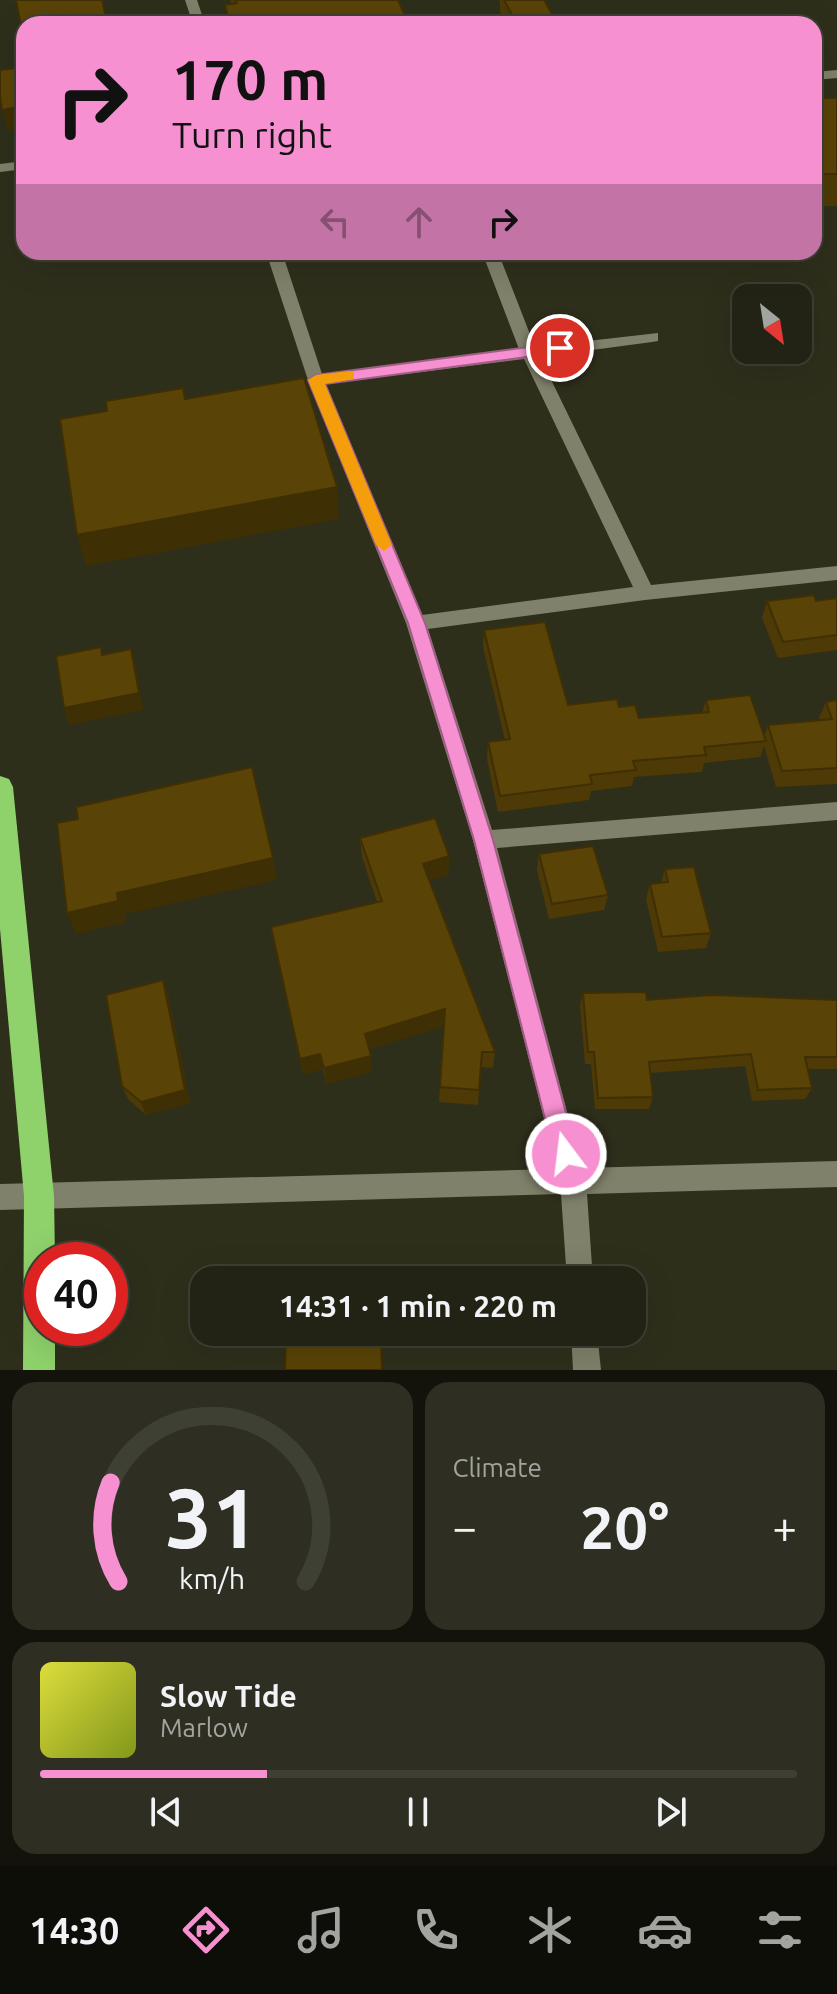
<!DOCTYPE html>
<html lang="en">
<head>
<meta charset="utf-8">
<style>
  :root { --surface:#222314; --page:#2e2f22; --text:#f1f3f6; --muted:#a2a4a0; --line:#3f4034; --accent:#f690d0 }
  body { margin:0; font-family:Ubuntu,sans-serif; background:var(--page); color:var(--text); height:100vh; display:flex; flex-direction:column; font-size:30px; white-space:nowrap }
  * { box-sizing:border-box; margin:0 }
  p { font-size:26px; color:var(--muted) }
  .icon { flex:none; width:44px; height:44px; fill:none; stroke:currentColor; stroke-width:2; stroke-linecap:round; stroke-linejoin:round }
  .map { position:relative; height:1370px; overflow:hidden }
  .details { display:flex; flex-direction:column; gap:12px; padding:12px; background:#13130b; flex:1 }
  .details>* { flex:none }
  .top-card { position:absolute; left:16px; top:16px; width:806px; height:244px; border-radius:24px; box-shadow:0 8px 32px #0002,0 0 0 2px var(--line); background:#f690d0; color:#111; overflow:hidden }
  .needle { width:52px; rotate:150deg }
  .controls { position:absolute; left:732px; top:284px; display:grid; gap:16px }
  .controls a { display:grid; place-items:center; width:80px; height:80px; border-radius:16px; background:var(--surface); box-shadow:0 8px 32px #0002,0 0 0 2px var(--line); font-size:40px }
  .speed { position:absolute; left:24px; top:1242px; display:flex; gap:16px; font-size:40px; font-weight:700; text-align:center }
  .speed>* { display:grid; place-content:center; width:104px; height:104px; border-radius:50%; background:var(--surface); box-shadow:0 8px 32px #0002,0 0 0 2px var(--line); line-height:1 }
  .speed .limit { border:12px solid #d22; background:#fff; color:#111 }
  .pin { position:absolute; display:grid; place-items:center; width:68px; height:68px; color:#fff; margin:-34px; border:4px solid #fff; border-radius:50%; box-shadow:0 2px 8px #0007 }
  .me { position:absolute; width:88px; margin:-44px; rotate:345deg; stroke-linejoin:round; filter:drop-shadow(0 0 6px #0008) }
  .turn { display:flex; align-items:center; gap:28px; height:168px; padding:0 24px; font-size:36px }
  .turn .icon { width:104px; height:104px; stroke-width:2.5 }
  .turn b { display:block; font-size:56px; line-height:68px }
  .lanes { display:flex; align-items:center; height:76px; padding:0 24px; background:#0003; justify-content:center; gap:40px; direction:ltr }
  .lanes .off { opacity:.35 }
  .big { font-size:60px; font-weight:700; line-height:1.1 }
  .details .card { flex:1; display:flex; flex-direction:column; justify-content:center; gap:12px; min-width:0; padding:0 28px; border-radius:24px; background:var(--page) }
  .details .dial { align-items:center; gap:0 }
  .dial svg { height:208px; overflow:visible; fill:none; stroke:var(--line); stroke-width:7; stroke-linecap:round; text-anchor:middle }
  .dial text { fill:var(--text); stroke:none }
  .song { display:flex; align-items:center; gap:24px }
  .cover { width:96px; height:96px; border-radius:12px; background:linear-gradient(135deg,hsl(60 70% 55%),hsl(70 70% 35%)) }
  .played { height:8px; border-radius:4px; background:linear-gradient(90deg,var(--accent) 30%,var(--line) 30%) }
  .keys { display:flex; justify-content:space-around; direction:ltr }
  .heat { display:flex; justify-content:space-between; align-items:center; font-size:44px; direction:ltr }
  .details .tiles { flex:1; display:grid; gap:12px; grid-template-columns:1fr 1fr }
  .card:last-child { grid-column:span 2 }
  .trip { position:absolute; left:190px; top:1266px; width:456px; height:80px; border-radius:24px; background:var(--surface); box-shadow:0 8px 32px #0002,0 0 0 2px var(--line); font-weight:700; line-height:80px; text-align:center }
  .menu { display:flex; height:128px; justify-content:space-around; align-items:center; background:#0e0e08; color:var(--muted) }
  .menu .icon { width:56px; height:56px }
  .menu .on { color:var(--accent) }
  .menu b { font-size:36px; color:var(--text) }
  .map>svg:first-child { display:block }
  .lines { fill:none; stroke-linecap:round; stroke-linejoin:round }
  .minor { fill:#80816a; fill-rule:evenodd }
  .highway { fill:#8fd26b; fill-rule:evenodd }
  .wall { fill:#4d3a06 }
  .shaded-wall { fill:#3f2f05 }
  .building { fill:#5a4307; stroke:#3f2f05; stroke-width:2 }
  .route { fill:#f690d0; stroke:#a05e87; stroke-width:2 }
  .slow { fill:#f59e0b }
</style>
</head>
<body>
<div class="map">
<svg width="837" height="1370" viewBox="0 0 837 1370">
  <rect width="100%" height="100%" fill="#2e2f1b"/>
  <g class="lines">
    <g class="minor">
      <polygon points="185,0 197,0 205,24 193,24"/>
      <polygon points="837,70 837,78 814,80 814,72"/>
      <polygon points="24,161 24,169 0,172 0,164"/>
      <path d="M266 252H282L322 374 519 349 482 252H498L535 347 658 333V341L652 342 540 357 651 585 837 566V580L645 600 428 629 492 830 837 802V820L497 848 582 1168 837 1161V1187L587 1194 593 1280H567L561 1194 0 1210V1184L557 1169 473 840 406 623 308 380ZM524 359 633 587 422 615 326 384Z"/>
      <polygon points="571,1332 597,1332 601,1370 573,1370"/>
    </g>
    <polygon class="highway" points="0,776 9,779 13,787 54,1196 55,1260 42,1260 42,1328 55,1328 55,1370 23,1370 24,1196 0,929"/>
  </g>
  <g class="wall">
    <polygon points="230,0 398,0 409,24 227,24 225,5 232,4"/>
    <polygon points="500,0 544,0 558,24 506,24 500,12"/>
    <rect x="814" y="98" width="23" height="108"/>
    <polygon points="837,598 837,650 778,658 762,618 767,601 816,601"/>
    <polygon points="484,630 568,705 619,707 639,718 702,713 706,700 764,736 768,725 820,720 819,718 826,702 837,700 837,784 776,787 764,746 760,757 704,763 702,772 634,777 632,786 591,791 589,800 498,812 487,759 488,742 505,740 483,647"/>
    <polygon points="360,838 449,856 448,875 429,880 495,1052 493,1068 481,1067 478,1105 439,1102 444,1026 369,1049 372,1072 326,1084 323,1069 303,1074 271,927 377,902 362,857"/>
    <polygon points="539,854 608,895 604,910 549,919 537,870"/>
    <polygon points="665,869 711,933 706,948 658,952 646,899 650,884 661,883"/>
    <polygon points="163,980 168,994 190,1103 146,1115 128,1099 122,1086"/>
    <polygon points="583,993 647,1000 837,1000 837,1069 808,1069 812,1088 805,1099 752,1101 745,1066 650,1073 653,1097 649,1109 595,1109 591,1064 585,1064 580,1005"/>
  </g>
  <g class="shaded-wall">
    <polygon points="24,106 24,129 8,131 2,110"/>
    <polygon points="337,487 339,519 86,566 77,535"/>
    <polygon points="131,649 136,666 143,710 69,725 64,708"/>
    <polygon points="449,856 448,875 423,882 423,864"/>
    <polygon points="273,858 277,880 125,914 126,922 76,934 67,913 117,893"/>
    <polygon points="163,980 168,994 190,1103 146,1115 141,1102"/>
    <polygon points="445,1009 445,1026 366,1050 365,1034"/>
    <polygon points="320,1054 323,1069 303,1074 300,1059"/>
    <polygon points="371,1056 372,1072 326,1084 324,1068"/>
  </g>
  <g class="building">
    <polygon points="16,0 102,0 107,21 161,14 164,24 24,24 24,41"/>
    <polygon points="235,0 398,0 409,24 230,24 225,5 237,3"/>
    <polygon points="504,0 544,0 558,24 517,24"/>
    <polygon points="24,67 24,106 2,110 0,96 0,70"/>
    <rect x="814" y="98" width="23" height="76"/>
    <polygon points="304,378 337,487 77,535 60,419 107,411 106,401 183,388 185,399"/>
    <polygon points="814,595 816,601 837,598 837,635 783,642 767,601"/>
    <polygon points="545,622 568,705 617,699 619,707 635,705 639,718 709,712 706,700 750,695 766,741 704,747 706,755 633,761 636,770 590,775 592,784 500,796 488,742 510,739 484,630"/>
    <polygon points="101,647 102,655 131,649 139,693 64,708 56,656"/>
    <polygon points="837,700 837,768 782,771 768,725 832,719 826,702"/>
    <polygon points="252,767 273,858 117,893 118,901 67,913 57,823 78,819 76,807"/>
    <polygon points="435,818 449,856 423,864 495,1052 482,1052 479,1090 440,1087 445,1009 365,1034 371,1056 324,1068 320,1054 300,1059 271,927 382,901 360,838"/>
    <polygon points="593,846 608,895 552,904 539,854"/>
    <polygon points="694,867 711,933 662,937 650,884 668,882 665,869"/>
    <polygon points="163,980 185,1090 141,1102 122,1086 106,995"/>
    <polygon points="646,992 647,1000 712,995 837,1000 837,1057 805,1057 812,1088 758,1090 751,1054 649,1062 653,1097 598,1098 594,1052 588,1052 583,993"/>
    <polygon points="286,1332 334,1332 335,1338 381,1335 382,1370 387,1370 285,1370"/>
  </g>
  <polygon class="route" points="560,343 565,345 565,352 325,384 425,623 493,840 577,1154 574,1162 566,1165 558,1162 554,1154 474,840 408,623 308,380 316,375"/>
  <polygon class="slow" points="349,371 354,372 354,379 325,384 392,545 384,551 376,545 308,380 316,375"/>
</svg>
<div class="controls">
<a><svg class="needle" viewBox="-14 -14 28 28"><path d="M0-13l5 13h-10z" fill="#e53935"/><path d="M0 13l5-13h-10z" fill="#a2a4a0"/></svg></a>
</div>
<div class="speed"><div class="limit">40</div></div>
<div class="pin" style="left:560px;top:348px;background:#d93025"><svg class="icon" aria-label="arrive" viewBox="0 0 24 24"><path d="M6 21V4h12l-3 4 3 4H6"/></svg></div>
<svg class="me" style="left:566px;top:1154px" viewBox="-20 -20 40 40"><circle r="17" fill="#f690d0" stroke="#fff" stroke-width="3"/><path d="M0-11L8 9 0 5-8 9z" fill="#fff"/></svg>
<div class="trip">14:31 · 1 min · 220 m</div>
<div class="top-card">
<div class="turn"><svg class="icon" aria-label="right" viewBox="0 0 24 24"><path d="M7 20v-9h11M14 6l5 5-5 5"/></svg><div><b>170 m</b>Turn right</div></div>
<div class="lanes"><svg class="icon off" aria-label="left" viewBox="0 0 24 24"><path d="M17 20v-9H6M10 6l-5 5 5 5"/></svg><svg class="icon off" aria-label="ahead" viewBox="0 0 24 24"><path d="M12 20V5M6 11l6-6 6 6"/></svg><svg class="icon" aria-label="right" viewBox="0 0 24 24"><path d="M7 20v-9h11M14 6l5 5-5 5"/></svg></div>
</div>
</div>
<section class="details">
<div class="tiles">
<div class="card dial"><svg viewBox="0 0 100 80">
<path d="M14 69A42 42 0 1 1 86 69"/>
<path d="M14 69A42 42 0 0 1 11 31" stroke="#f690d0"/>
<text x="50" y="56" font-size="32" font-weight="700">31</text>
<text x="50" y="72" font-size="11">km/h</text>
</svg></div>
<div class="card"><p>Climate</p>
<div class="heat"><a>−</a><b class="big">20°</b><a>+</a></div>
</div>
<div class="card">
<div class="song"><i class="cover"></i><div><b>Slow Tide</b><p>Marlow</p></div></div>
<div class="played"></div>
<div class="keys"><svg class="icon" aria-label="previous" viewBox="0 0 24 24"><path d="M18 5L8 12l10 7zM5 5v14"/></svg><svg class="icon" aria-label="pause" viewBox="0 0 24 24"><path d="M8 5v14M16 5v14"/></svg><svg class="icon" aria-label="next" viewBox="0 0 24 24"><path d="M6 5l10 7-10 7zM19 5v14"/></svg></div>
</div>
</div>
</section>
<nav class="menu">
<b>14:30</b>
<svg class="icon on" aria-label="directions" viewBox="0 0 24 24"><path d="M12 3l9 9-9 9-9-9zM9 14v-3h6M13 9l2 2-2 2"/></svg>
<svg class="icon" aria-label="music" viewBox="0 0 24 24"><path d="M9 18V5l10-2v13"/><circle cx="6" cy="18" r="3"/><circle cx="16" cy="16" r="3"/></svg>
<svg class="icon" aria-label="phone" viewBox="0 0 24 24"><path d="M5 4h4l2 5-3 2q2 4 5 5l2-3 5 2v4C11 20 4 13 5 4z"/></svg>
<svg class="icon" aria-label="climate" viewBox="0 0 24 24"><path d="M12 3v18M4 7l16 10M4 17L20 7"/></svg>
<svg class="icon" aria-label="car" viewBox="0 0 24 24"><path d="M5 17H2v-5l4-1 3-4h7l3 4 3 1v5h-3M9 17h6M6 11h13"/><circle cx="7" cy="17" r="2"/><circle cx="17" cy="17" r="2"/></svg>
<svg class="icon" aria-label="filters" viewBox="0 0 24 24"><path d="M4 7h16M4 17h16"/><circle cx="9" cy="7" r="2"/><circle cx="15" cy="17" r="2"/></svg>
</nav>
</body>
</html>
